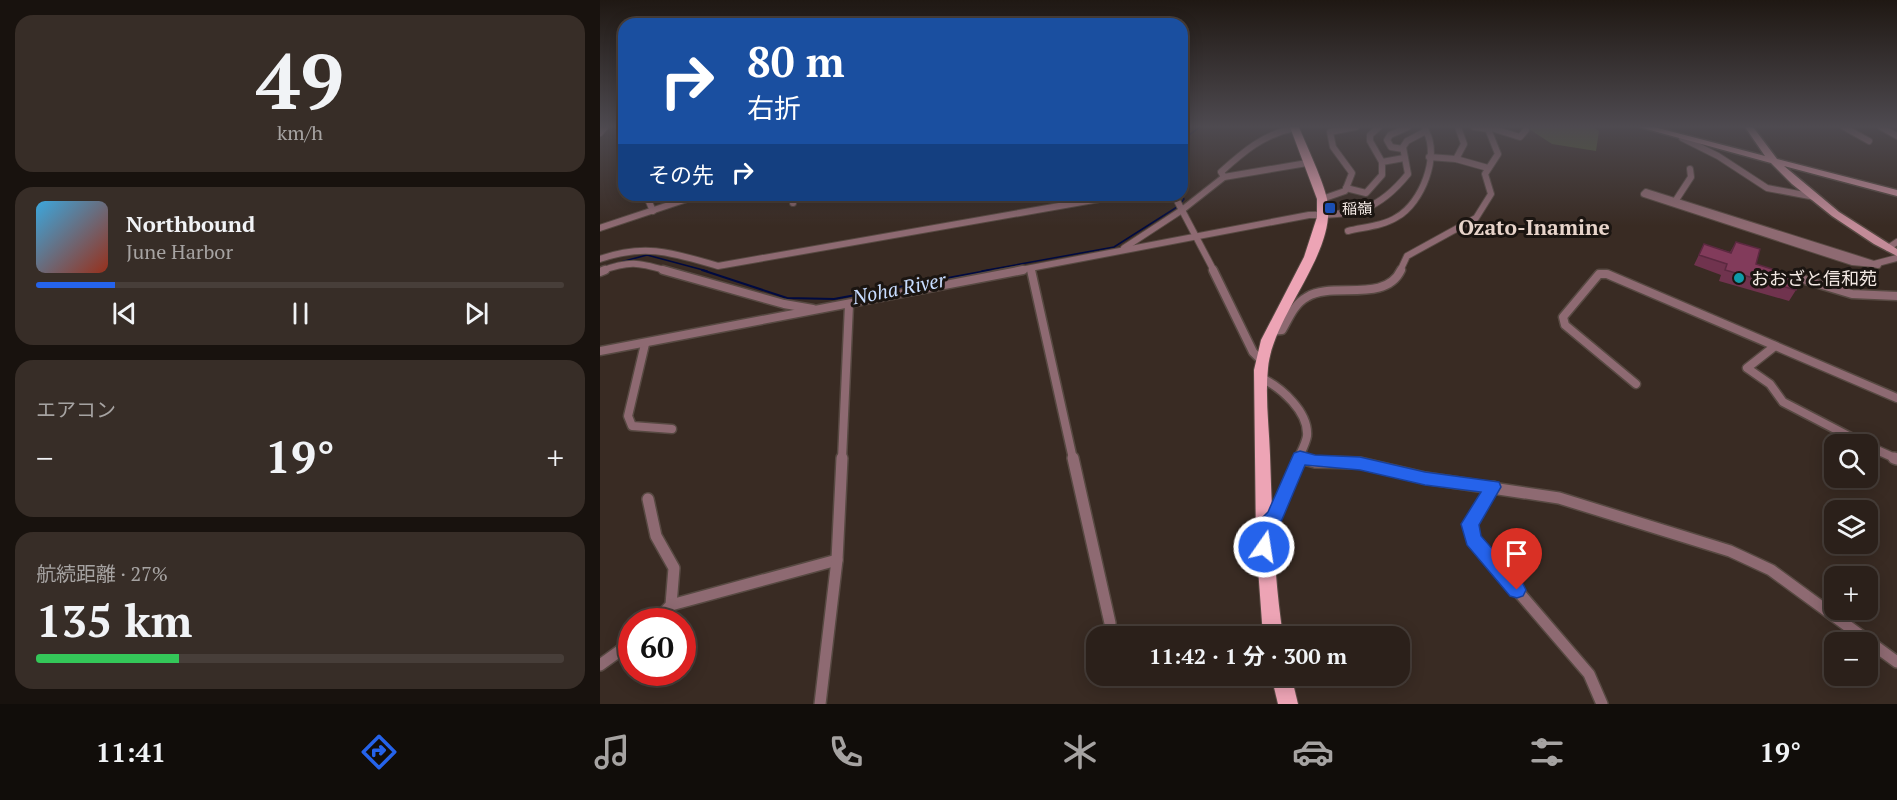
<!DOCTYPE html>
<html lang="ja">
<head>
<meta charset="utf-8">
<style>
  :root { --surface:#2b201a; --page:#372d27; --text:#f1f3f6; --muted:#a6a3a2; --line:#473e39; --accent:#2563eb }
  body { margin:0; font-family:"PT Serif","Noto Sans JP",serif; background:var(--page); color:var(--text); height:100vh; display:flex; flex-direction:column; font-size:22px; white-space:nowrap }
  * { box-sizing:border-box; margin:0 }
  p { font-size:20px; color:var(--muted) }
  .icon { flex:none; width:33px; height:33px; fill:none; stroke:currentColor; stroke-width:2; stroke-linecap:round; stroke-linejoin:round }
  .map { position:relative; flex:1; overflow:hidden }
  .sheet { display:flex; flex-direction:column; gap:15px; padding:15px; background:#18120e; width:600px }
  .sheet>* { flex:none }
  .banner { position:absolute; left:18px; top:18px; width:570px; height:183px; border-radius:18px; box-shadow:0 3px 15px #0003,0 0 0 2px var(--line); background:#1a4fa0; color:#fff; overflow:hidden }
  .controls { position:absolute; left:1224px; top:434px; display:grid; gap:12px }
  .controls a { display:grid; place-items:center; width:54px; height:54px; border-radius:12px; background:var(--surface); box-shadow:0 3px 15px #0003,0 0 0 2px var(--line); font-size:30px }
  .speed { position:absolute; left:18px; top:608px; display:flex; gap:12px; font-size:30px; font-weight:700; text-align:center }
  .speed>* { display:grid; place-content:center; width:78px; height:78px; border-radius:50%; background:var(--surface); box-shadow:0 3px 15px #0003,0 0 0 2px var(--line); line-height:1 }
  .speed .limit { border:9px solid #d22; background:#fff; color:#111 }
  .pin { position:absolute; display:grid; place-items:center; width:51px; height:51px; color:#fff; margin:-62px -26px; border-radius:50% 50% 50% 0; rotate:-45deg; box-shadow:0 0 6px #0007 }
  .pin .icon { rotate:45deg }
  .me { position:absolute; width:66px; margin:-33px; rotate:13deg; stroke-linejoin:round; filter:drop-shadow(0 0 4px #0008) }
  .turn { display:flex; align-items:center; gap:21px; height:126px; padding:0 30px; font-size:27px }
  .turn .icon { width:78px; height:78px; stroke-width:2.5 }
  .turn b { display:block; font-size:42px; line-height:51px }
  .then { display:flex; align-items:center; height:57px; padding:0 30px; background:#0003; gap:12px; font-size:22px }
  .big { font-size:45px; font-weight:700; line-height:1.1 }
  .sheet .widget { flex:1; display:flex; flex-direction:column; justify-content:center; gap:9px; min-width:0; padding:0 21px; border-radius:18px; background:var(--page) }
  .sheet .dial { align-items:center; gap:0 }
  .dial b { font-size:78px; line-height:1 }
  .song { display:flex; align-items:center; gap:18px }
  .cover { width:72px; height:72px; border-radius:9px; background:linear-gradient(135deg,hsl(200 70% 55%),hsl(10 70% 35%)) }
  .played { height:6px; border-radius:3px; background:linear-gradient(90deg,var(--accent) 15%,var(--line) 15%) }
  .keys { display:flex; justify-content:space-around; direction:ltr }
  .heat { display:flex; justify-content:space-between; align-items:center; font-size:33px; direction:ltr }
  .charge { height:9px; border-radius:4px; background:linear-gradient(90deg,#34c759 27%,var(--line) 0) }
  .trip { position:absolute; left:486px; top:626px; width:324px; height:60px; border-radius:18px; background:var(--surface); box-shadow:0 3px 15px #0003,0 0 0 2px var(--line); font-weight:700; line-height:60px; text-align:center }
  .dock { display:flex; height:96px; justify-content:space-around; align-items:center; background:#110d0a; color:var(--muted) }
  .dock .icon { width:42px; height:42px }
  .dock .selected { color:var(--accent) }
  .dock b { font-size:27px; color:var(--text) }
  main { display:flex; flex:1; min-height:0 }
  .map>svg:first-child { display:block }
  .green { fill:#505d30 }
  .lines { fill:none; stroke-linecap:round; stroke-linejoin:round }
  .stream-far1 { stroke:#000a40; stroke-width:1.5 }
  .stream { stroke:#000a40; stroke-width:2 }
  .street-far2-casing { stroke:#574942; stroke-width:8 }
  .street-far1-casing { stroke:#574942; stroke-width:11 }
  .street-casing { stroke:#574942; stroke-width:14 }
  .secondary-casing { stroke:#574942; stroke-width:3 }
  .primary-casing { stroke:#574942; stroke-width:2 }
  .street-far2 { stroke:#8e6a72; stroke-width:6 }
  .street-far1 { stroke:#8e6a72; stroke-width:8 }
  .street { stroke:#8e6a72; stroke-width:11 }
  .secondary { fill:#c38b98; fill-rule:evenodd }
  .primary { fill:#eda4b5; fill-rule:evenodd }
  .wall { fill:#70334e }
  .building { fill:#823b5b; stroke:#5b2940; stroke-width:1.5 }
  .route { fill:#2563eb; stroke:#184099; stroke-width:1.5 }
  .transit-dot { fill:#1a4fb4; stroke:#1b1511; stroke-width:2 }
  .culture-dot { fill:#0f9aa8; stroke:#1b1511; stroke-width:2 }
  .labels { text-anchor:middle; dominant-baseline:central; stroke-width:6; stroke-linejoin:round; paint-order:stroke }
  .far-poi-label { font-size:15px; fill:#f3e9e4; stroke:#1b1511; text-anchor:start }
  .poi-label { font-size:18px; fill:#f3e9e4; stroke:#1b1511; text-anchor:start }
  .water-label { font-size:20px; font-style:italic; fill:#c7dcff; stroke:#1b1511 }
  .quarter-label { font-size:21px; font-weight:bold; fill:#e7d4ca; stroke:#1b1511 }
</style>
</head>
<body>
<main>
<section class="sheet">
<div class="widget dial"><b>49</b><p>km/h</p></div>
<div class="widget">
<div class="song"><i class="cover"></i><div><b>Northbound</b><p>June Harbor</p></div></div>
<div class="played"></div>
<div class="keys"><svg class="icon" aria-label="previous" viewBox="0 0 24 24"><path d="M18 5L8 12l10 7zM5 5v14"/></svg><svg class="icon" aria-label="pause" viewBox="0 0 24 24"><path d="M8 5v14M16 5v14"/></svg><svg class="icon" aria-label="next" viewBox="0 0 24 24"><path d="M6 5l10 7-10 7zM19 5v14"/></svg></div>
</div>
<div class="widget"><p>エアコン</p>
<div class="heat"><a>−</a><b class="big">19°</b><a>+</a></div>
</div>
<div class="widget"><p>航続距離 · 27%</p><b class="big">135 km</b><div class="charge"></div></div>
</section>
<div class="map">
<svg width="1297" height="704" viewBox="0 0 1297 704">
  <rect width="100%" height="100%" fill="#392b23"/>
  <polygon class="green" points="926,127 993,127 999,131 996,151 952,144"/>
  <g class="lines">
    <g class="stream-far1">
      <polyline points="582,140 600,127"/>
      <polyline points="581,203 584,199 582,195"/>
      <polyline points="2,267 47,255 107,271"/>
      <polyline points="382,271 514,247 577,207"/>
    </g>
    <polyline class="stream" points="102,270 187,298 234,299 391,270"/>
    <defs>
      <g id="street-far2">
        <polyline points="779,127 770,135 770,141 782,162"/>
        <polyline points="888,127 920,137 926,130"/>
        <polyline points="1244,127 1269,141"/>
        <polyline points="1281,127 1297,136"/>
        <polyline points="0,133 5,127"/>
        <polyline points="1082,138 1118,156 1167,188 1215,197"/>
        <polyline points="803,149 791,147 787,140 790,135 808,127"/>
        <polyline points="829,157 856,159 888,168"/>
        <polyline points="856,159 864,144 858,127"/>
        <path d="M624 177 621 172C643 152 664 134 694 128"/>
        <polyline points="746,188 766,193 782,175 782,162 804,158"/>
        <polygon points="1046,192 1274,264 1252,262 1044,194"/>
        <polyline points="46,195 53,211"/>
        <polyline points="193,195 193,203"/>
        <polyline points="574,195 614,271"/>
        <polyline points="722,199 745,191 752,173 733,147 730,132 756,127"/>
        <polyline points="1076,200 1091,177 1090,169"/>
        <polyline points="0,228 99,195"/>
        <path d="M748 231C764 227 783 226 797 217 822 203 840 156 826 131"/>
        <polyline points="524,248 582,210 624,177 707,163"/>
        <polyline points="1288,248 1297,242"/>
        <path d="M0 259C46 243 73 253 118 266L522 195"/>
        <polyline points="1274,264 1278,265"/>
        <polyline points="1274,264 1297,258"/>
        <polyline points="431,269 432,271"/>
        <path d="M1 271C31 260 39 263 68 271"/>
        <path d="M415 271 709 215C756 215 778 211 808 174L803 147 807 141 826 131 825 127"/>
        <polyline points="800,271 807,256 876,218 891,194 885,174 898,154 888,129 874,127"/>
      </g>
      <g id="street-far1">
        <polyline points="63,270 184,304 213,309"/>
        <polyline points="431,270 473,459"/>
        <polyline points="613,270 653,352 662,361"/>
        <polyline points="0,272 5,270"/>
        <polyline points="1192,276 1252,294 1297,296"/>
        <path d="M671 331 682 330C689 318 694 304 707 297 732 281 785 304 801 270"/>
        <polyline points="45,344 28,416 32,426 72,429"/>
        <polyline points="1175,346 1147,368 1170,384 1183,402 1264,444"/>
        <polyline points="0,351 423,270"/>
        <path d="M661 378C681 387 709 412 707 436 706 443 701 452 698 459"/>
        <polyline points="1036,384 965,325 963,317 999,274 1007,274 1297,398"/>
        <polyline points="1268,446 1297,459"/>
        <polyline points="700,458 704,459"/>
        <polyline points="242,459 249,305"/>
      </g>
      <g id="street">
        <polyline points="473,458 510,623"/>
        <polyline points="700,458 715,462 760,463 825,478 959,498 1130,551 1171,570 1297,662"/>
        <polyline points="1294,458 1297,459"/>
        <polyline points="893,487 870,524 873,539 989,674 1002,704"/>
        <polyline points="48,499 56,536 74,568 71,605 56,621"/>
        <polyline points="665,524 675,517 699,458"/>
        <polyline points="71,605 237,560"/>
        <polyline points="0,665 32,642"/>
        <polyline points="220,704 237,560 242,458"/>
      </g>
      <polygon id="secondary" points="1039,127 1054,127 1165,156 1145,127 1153,127 1177,159 1297,190 1297,196 1184,166 1239,212 1297,249 1297,256 1274,244 1232,216 1192,184 1171,163"/>
      <g id="primary">
        <path d="M690 127H699C707 147 723 180 727 199 738 252 673 314 668 368 665 397 669 426 670 455 672 515 674 576 683 636H663L656 541 654 370 661 340 704 257 717 217V199Z"/>
        <polygon points="671,675 691,675 698,704 678,704"/>
      </g>
    </defs>
    <use href="#street-far2" class="street-far2-casing"/>
    <use href="#street-far1" class="street-far1-casing"/>
    <use href="#street" class="street-casing"/>
    <use href="#secondary" class="secondary-casing"/>
    <use href="#primary" class="primary-casing"/>
    <use href="#street-far2" class="street-far2"/>
    <use href="#street-far1" class="street-far1"/>
    <use href="#street" class="street"/>
    <use href="#secondary" class="secondary"/>
    <use href="#primary" class="primary"/>
  </g>
  <polygon class="wall" points="1136,242 1156,264 1196,290 1189,301 1119,281 1121,275 1094,265 1104,244 1130,252"/>
  <polygon class="building" points="1136,242 1160,249 1156,264 1200,278 1196,290 1125,270 1127,264 1099,255 1104,244 1131,253"/>
  <linearGradient id="sky" x2="0" y2="1"><stop stop-color="#1f1813"/><stop offset="0.56" stop-color="#4e4a50"/><stop offset="1" stop-color="#4e4a50" stop-opacity="0"/></linearGradient>
  <rect width="1297" height="226" fill="url(#sky)"/>
  <polygon class="route" points="700,451 715,455 760,457 825,472 899,482 901,487 879,525 881,536 923,584 926,590 923,596 917,598 910,596 867,545 861,524 881,492 825,485 760,470 705,465 681,522 672,529 673,547 670,553 664,555 658,553 654,526 668,512 694,453"/>
  <rect class="transit-dot" x="724" y="202" width="12" height="12" rx="3"/>
  <circle class="culture-dot" cx="1139" cy="278" r="6"/>
  <g class="labels">
    <g class="far-poi-label">
      <text x="742" y="208">稲嶺</text>
    </g>
    <g class="poi-label">
      <text x="1151" y="278">おおざと信和苑</text>
    </g>
    <g class="water-label">
      <text transform="translate(299 288) rotate(-11)">Noha River</text>
    </g>
    <g class="quarter-label">
      <text x="934" y="227">Ozato-Inamine</text>
    </g>
  </g>
</svg>
<div class="controls">
<a><svg class="icon" aria-label="search" viewBox="0 0 24 24"><circle cx="10" cy="10" r="6"/><path d="M15 15l6 6"/></svg></a>
<a><svg class="icon" aria-label="layers" viewBox="0 0 24 24"><path d="M12 4l9 5-9 5-9-5zM3 14l9 5 9-5"/></svg></a>
<a>+</a>
<a>−</a>
</div>
<div class="speed"><div class="limit">60</div></div>
<div class="pin" style="left:917px;top:590px;background:#d93025"><svg class="icon" aria-label="arrive" viewBox="0 0 24 24"><path d="M6 21V4h12l-3 4 3 4H6"/></svg></div>
<svg class="me" style="left:664px;top:547px" viewBox="-20 -20 40 40"><circle r="17" fill="#2563eb" stroke="#fff" stroke-width="3"/><path d="M0-11L8 9 0 5-8 9z" fill="#fff"/></svg>
<div class="trip">11:42 · 1 分 · 300 m</div>
<div class="banner">
<div class="turn"><svg class="icon" aria-label="right" viewBox="0 0 24 24"><path d="M7 20v-9h11M14 6l5 5-5 5"/></svg><div><b>80 m</b>右折</div></div>
<div class="then">その先<svg class="icon" aria-label="right" viewBox="0 0 24 24"><path d="M7 20v-9h11M14 6l5 5-5 5"/></svg></div>
</div>
</div>
</main>
<nav class="dock">
<b>11:41</b>
<svg class="icon selected" aria-label="directions" viewBox="0 0 24 24"><path d="M12 3l9 9-9 9-9-9zM9 14v-3h6M13 9l2 2-2 2"/></svg>
<svg class="icon" aria-label="music" viewBox="0 0 24 24"><path d="M9 18V5l10-2v13"/><circle cx="6" cy="18" r="3"/><circle cx="16" cy="16" r="3"/></svg>
<svg class="icon" aria-label="phone" viewBox="0 0 24 24"><path d="M5 4h4l2 5-3 2q2 4 5 5l2-3 5 2v4C11 20 4 13 5 4z"/></svg>
<svg class="icon" aria-label="climate" viewBox="0 0 24 24"><path d="M12 3v18M4 7l16 10M4 17L20 7"/></svg>
<svg class="icon" aria-label="car" viewBox="0 0 24 24"><path d="M5 17H2v-5l4-1 3-4h7l3 4 3 1v5h-3M9 17h6M6 11h13"/><circle cx="7" cy="17" r="2"/><circle cx="17" cy="17" r="2"/></svg>
<svg class="icon" aria-label="filters" viewBox="0 0 24 24"><path d="M4 7h16M4 17h16"/><circle cx="9" cy="7" r="2"/><circle cx="15" cy="17" r="2"/></svg>
<b>19°</b>
</nav>
</body>
</html>
